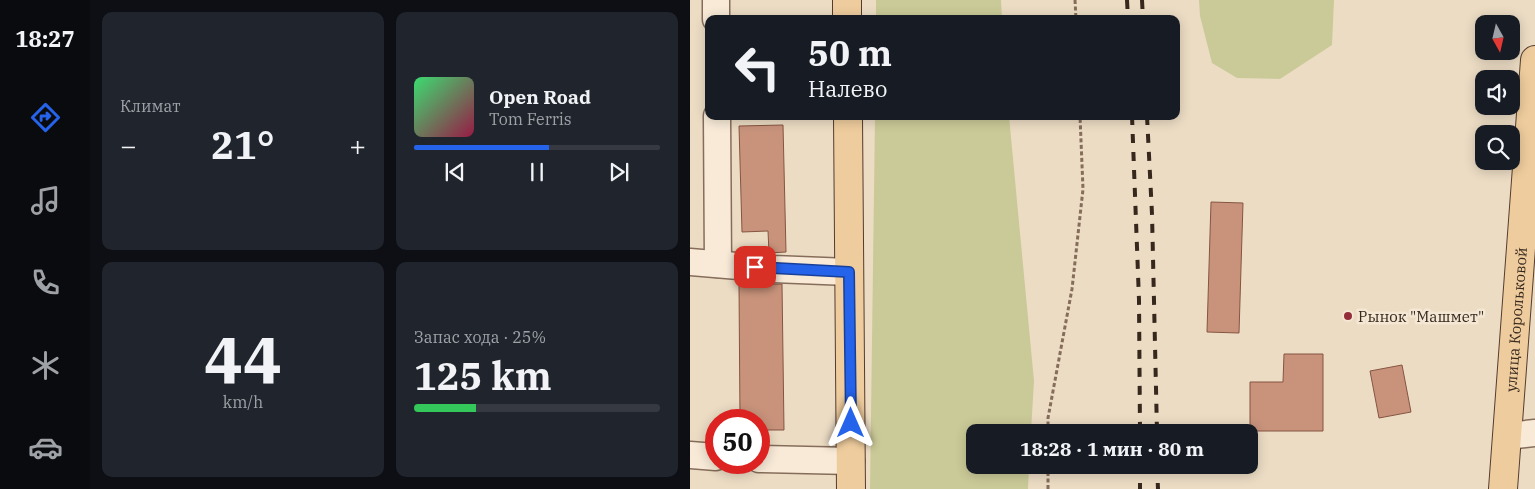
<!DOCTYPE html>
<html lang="ru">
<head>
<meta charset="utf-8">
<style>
  :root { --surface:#171b24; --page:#20242c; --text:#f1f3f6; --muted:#9ea1a6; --line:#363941; --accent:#2563eb }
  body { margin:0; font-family:"IBM Plex Serif",serif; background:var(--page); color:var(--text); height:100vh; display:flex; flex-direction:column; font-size:19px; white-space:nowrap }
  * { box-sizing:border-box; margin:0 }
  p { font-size:16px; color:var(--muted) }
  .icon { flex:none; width:28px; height:28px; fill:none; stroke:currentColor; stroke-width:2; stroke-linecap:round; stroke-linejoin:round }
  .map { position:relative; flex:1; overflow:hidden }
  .side { display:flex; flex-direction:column; gap:12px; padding:12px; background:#0d0f14; width:600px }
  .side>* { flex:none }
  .top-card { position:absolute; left:15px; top:15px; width:475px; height:105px; border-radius:10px; box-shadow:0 2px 12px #0003; background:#171b24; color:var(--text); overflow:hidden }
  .needle { width:32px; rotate:172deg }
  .controls { position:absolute; left:785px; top:15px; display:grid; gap:10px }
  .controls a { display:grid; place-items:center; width:45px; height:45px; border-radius:10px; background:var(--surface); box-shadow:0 2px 12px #0003; font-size:25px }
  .speed { position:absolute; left:15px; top:409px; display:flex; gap:10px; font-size:25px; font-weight:700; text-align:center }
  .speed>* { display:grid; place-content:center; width:65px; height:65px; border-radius:50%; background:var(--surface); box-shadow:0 2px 12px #0003; line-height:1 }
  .speed .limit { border:8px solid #d22; background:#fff; color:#111 }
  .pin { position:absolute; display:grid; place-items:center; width:42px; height:42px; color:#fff; margin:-21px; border-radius:10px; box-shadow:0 2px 8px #0006 }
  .me { position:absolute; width:55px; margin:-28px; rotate:0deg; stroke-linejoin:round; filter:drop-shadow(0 0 4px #0008) }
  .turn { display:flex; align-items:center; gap:18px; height:105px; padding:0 20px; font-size:22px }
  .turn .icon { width:65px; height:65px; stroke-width:2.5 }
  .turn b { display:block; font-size:35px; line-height:42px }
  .big { font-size:38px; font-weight:800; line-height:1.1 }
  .side .widget { flex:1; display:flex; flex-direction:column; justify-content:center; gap:8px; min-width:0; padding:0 18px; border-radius:10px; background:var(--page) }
  .side .dial { align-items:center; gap:0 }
  .dial b { font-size:65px; line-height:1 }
  .song { display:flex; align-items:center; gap:15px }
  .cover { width:60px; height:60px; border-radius:8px; background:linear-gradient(135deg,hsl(140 70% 55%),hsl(340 70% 35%)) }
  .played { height:5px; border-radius:2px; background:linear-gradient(90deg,var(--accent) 55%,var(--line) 55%) }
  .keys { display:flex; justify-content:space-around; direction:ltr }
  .heat { display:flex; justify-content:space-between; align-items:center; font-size:28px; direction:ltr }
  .charge { height:8px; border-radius:4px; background:linear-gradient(90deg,#34c759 25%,var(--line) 0) }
  .side .tiles { flex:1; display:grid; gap:12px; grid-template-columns:repeat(2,1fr) }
  .trip { position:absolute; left:276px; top:424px; width:292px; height:50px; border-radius:10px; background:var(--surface); box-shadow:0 2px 12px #0003; font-weight:800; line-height:50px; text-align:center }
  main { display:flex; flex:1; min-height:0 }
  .menu { display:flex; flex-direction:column; width:90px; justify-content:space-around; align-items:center; background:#090b0e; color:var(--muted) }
  .menu .icon { width:35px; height:35px }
  .menu .on { color:var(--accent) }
  .menu b { font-size:22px; color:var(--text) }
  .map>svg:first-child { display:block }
  .green { fill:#caca98 }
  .building { fill:#c9937b; stroke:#855542 }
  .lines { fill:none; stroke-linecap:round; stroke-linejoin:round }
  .minor-casing { stroke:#866d5b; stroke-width:29 }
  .major-casing { stroke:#543c2f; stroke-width:30 }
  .path { stroke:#866d5b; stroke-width:3; stroke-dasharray:4 2.5; stroke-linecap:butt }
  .minor { stroke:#f8ead7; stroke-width:26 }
  .major { stroke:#eecc9d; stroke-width:28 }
  .rail { stroke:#37281e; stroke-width:4; stroke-dasharray:9 9; stroke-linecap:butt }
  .route-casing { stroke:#184099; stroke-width:12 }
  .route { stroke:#2563eb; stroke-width:9 }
  .poi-dot { fill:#932d39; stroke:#f4e7d3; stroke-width:2 }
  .labels { text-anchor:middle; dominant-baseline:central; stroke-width:5; stroke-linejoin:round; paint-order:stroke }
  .poi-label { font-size:15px; fill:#37281e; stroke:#f4e7d3; text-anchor:start }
  .street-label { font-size:15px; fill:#37281e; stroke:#f4e7d3 }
</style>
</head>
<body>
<main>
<nav class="menu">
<b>18:27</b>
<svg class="icon on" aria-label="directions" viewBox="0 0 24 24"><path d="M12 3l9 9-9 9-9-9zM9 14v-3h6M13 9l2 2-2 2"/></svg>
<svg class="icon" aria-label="music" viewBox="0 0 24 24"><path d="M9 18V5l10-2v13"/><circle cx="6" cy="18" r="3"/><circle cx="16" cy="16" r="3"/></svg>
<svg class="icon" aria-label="phone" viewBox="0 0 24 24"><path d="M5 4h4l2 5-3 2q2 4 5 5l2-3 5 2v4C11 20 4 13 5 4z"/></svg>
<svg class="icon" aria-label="climate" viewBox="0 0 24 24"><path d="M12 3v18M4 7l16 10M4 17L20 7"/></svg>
<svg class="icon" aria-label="car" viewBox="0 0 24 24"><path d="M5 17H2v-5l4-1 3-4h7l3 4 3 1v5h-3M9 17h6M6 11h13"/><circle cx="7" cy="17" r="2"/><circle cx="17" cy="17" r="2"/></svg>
</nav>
<section class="side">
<div class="tiles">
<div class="widget"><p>Климат</p>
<div class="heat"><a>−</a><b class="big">21°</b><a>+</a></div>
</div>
<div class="widget">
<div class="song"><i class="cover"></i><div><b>Open Road</b><p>Tom Ferris</p></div></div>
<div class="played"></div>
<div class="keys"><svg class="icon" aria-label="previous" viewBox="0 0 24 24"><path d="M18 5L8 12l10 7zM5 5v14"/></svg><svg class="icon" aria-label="pause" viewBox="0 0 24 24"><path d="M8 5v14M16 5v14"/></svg><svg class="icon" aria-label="next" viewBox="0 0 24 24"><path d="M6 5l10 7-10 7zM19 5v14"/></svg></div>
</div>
<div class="widget dial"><b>44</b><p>km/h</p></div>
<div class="widget"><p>Запас хода · 25%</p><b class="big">125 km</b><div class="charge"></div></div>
</div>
</section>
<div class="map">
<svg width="845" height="489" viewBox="0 0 845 489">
  <rect width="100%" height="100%" fill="#ecdcc4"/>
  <g class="green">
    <polygon points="186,0 311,0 312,19 186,19"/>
    <polygon points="509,0 644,0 642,45 590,79 547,78 522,63 510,16"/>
    <polygon points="185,116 319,116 344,381 341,432 285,432 285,465 339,465 338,489 180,489"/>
  </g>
  <g class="building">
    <polygon points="93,125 96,252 79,253 78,231 52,232 49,126"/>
    <polygon points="521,202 553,203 549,333 517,332"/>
    <polygon points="92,284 94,430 69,430 69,420 50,420 49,285"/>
    <polygon points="594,354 633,354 633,431 560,431 560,382 593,382"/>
    <polygon points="712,365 721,412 689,418 680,371"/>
  </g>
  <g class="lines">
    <defs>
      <g id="minor">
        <polyline points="26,0 26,19"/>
        <polyline points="27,116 28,264"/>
        <polyline points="0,262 83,269 159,272"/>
        <polyline points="817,436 845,433"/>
        <polyline points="0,455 26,457"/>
        <polyline points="69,459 161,461"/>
      </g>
      <g id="major">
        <polyline points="157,0 157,19"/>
        <polyline points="158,116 161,489"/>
        <path id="s1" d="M813 489 845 60"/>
      </g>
    </defs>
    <use href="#minor" class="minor-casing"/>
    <use href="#major" class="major-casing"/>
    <g class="path">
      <polyline points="385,0 386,19"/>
      <polyline points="358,432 358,418 382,289 393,189 390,116"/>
      <polyline points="358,489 358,465"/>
    </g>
    <use href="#minor" class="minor"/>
    <use href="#major" class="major"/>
    <g class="rail">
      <polyline points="437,0 438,19"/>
      <polyline points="452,0 453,19"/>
      <polyline points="442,116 449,300 450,432"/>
      <polyline points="457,116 462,214 467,432"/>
      <polyline points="450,465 450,489"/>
      <polyline points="467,465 468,489"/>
    </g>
  </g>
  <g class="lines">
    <defs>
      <polyline id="route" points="65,267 159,272 161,423"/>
    </defs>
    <use href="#route" class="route-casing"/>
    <use href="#route" class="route"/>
  </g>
  <circle class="poi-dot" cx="658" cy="316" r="5"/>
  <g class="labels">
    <g class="poi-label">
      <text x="668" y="316">Рынок "Машмет"</text>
    </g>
    <g class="street-label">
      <text stroke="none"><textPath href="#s1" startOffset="170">улица Корольковой</textPath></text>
    </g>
  </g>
</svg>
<div class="controls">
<a><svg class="needle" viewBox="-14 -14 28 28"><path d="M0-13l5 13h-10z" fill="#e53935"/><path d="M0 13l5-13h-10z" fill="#9ea1a6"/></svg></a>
<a><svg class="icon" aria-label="sound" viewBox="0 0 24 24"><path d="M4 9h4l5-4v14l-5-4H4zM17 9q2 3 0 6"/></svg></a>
<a><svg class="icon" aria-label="search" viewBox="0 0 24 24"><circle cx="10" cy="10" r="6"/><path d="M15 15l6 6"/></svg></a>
</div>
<div class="speed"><div class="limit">50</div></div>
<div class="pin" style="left:65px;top:267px;background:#d93025"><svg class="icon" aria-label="arrive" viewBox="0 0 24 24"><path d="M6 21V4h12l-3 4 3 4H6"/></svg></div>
<svg class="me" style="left:161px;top:423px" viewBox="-20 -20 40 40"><path d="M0-17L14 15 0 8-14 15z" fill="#2563eb" stroke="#fff" stroke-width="4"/></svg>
<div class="trip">18:28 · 1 мин · 80 m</div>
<div class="top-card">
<div class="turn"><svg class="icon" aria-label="left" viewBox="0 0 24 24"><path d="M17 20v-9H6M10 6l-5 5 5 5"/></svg><div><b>50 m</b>Налево</div></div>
</div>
</div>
</main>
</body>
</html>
